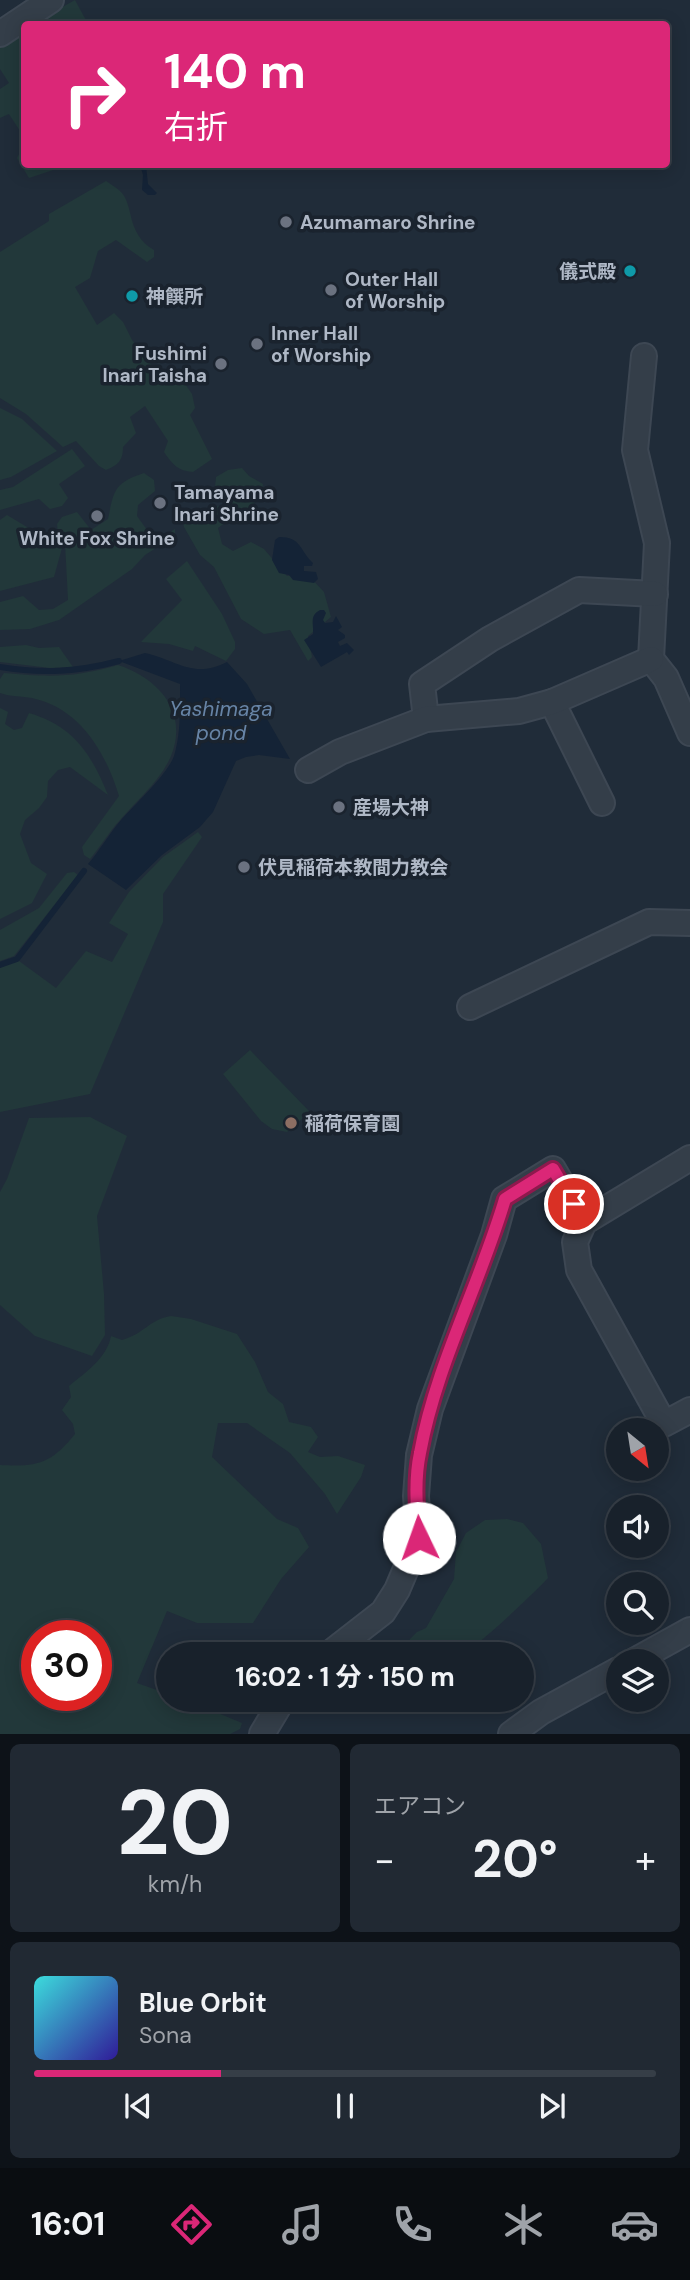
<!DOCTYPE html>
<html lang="ja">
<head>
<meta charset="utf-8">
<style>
  :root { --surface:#18212b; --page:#212933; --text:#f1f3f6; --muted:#9fa3a9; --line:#363e47; --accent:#db2777 }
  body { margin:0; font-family:"DM Sans","Noto Sans JP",sans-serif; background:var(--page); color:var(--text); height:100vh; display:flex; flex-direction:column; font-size:26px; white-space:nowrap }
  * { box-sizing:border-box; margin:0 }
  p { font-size:23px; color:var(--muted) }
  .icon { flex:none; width:38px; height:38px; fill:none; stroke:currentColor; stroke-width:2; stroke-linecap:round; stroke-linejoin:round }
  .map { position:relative; height:1734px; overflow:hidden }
  .side { display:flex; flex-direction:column; gap:10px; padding:10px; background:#0d1218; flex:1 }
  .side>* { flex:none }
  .top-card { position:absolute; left:21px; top:21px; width:649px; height:147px; border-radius:7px; box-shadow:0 4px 18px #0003,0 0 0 2px var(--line); background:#db2777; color:#fff; overflow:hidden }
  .needle { width:46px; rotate:150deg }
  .buttons { position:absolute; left:606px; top:1418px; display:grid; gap:14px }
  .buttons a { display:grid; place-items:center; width:63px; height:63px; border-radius:50%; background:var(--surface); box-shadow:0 4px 18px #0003,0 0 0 2px var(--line); font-size:35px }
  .speed { position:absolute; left:21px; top:1620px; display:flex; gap:14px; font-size:35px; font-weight:700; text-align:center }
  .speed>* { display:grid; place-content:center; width:91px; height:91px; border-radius:50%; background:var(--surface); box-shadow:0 4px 18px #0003,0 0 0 2px var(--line); line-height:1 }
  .speed .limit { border:10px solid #d22; background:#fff; color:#111 }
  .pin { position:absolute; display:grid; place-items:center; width:60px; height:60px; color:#fff; margin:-30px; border:4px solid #fff; border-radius:50%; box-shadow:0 2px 7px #0007 }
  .me { position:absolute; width:77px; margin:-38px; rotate:357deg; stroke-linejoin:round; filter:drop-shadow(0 0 5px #0008) }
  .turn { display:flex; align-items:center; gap:24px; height:147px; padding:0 28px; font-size:32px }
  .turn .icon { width:91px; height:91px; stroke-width:2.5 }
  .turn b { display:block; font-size:49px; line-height:60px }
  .big { font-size:52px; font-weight:700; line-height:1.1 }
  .side .tile { flex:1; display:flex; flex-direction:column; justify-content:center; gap:10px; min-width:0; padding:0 24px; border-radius:10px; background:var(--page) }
  .side .dial { align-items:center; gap:0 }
  .dial b { font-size:91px; line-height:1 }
  .song { display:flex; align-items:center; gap:21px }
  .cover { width:84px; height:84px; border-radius:10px; background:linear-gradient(135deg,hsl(180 70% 55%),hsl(250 70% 35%)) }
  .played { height:7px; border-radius:4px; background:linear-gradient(90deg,var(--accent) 30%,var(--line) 30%) }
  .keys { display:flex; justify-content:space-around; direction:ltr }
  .heat { display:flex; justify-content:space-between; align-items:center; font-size:38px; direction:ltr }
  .side .tiles { flex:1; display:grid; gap:10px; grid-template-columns:1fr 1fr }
  .tile:last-child { grid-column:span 2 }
  .trip { position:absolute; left:156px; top:1642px; width:378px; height:70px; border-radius:35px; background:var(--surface); box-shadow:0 4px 18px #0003,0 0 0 2px var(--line); font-weight:700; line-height:70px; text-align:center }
  .tab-bar { display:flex; height:112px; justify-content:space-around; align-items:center; background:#0a0d11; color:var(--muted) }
  .tab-bar .icon { width:49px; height:49px }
  .tab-bar .on { color:var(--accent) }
  .tab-bar b { font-size:32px; color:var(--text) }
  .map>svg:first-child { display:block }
  .green { fill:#22383a; fill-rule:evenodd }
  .water { fill:#142336 }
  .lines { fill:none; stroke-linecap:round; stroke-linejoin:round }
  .stream { stroke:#142336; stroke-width:6 }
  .street-casing { stroke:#3d4753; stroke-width:28 }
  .street { stroke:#343e49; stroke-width:24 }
  .route-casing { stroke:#8e194d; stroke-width:18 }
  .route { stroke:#db2777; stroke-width:12 }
  .worship-dot { fill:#6b7280; stroke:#1a232e; stroke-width:2.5 }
  .culture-dot { fill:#0f9aa8; stroke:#1a232e; stroke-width:2.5 }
  .education-dot { fill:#8d6e63; stroke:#1a232e; stroke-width:2.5 }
  .labels { text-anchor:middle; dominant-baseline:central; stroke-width:7; stroke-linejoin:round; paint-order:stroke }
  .poi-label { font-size:19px; font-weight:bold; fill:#afb8c6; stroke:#1a232e; text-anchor:start }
  .water-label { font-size:21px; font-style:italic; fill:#6784a6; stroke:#1a232e }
</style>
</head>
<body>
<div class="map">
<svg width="690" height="1734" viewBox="0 0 690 1734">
  <rect width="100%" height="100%" fill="#202c39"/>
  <g class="green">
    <polygon points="75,0 88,24 32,24"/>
    <polygon points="24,29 24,128 20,131 9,114 0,118 0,89 9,83 0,69 0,44"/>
    <polygon points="24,145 24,164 56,165 53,170 29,178 17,158"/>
    <path d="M106 181C110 184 116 187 120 191 135 205 125 233 154 250V257L147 262 116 240 98 251 90 278 75 287 97 325 114 313 123 322 132 340 161 377 176 371 192 394 195 408 190 415 212 459 193 472C178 471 172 464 164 452L168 441 145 406 130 417 136 433 123 447C123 461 118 465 106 470L99 466 76 441 63 447 26 414 0 398V252L49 221V214Z"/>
    <polygon points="0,408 22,419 57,451 11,477 0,480"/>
    <polygon points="72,449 85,466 59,484 68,498 62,506 50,509 39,499 0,510 0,490 13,487"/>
    <path d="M242 468 249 476 263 484C261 508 234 515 218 528L222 544 233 551 251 542 264 549 287 576H309L324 592 331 617 308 636 312 657 308 661 290 630 264 634 241 619 214 567 200 555 184 527 182 518 193 511 228 504 227 495 215 488 216 477 228 470Z"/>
    <path d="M144 473 154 480 155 491 138 505 137 516 150 534 160 538 175 529V536L145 555 132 569 59 620 30 629 0 630V602L23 596 39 610 53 609 68 600 65 543 58 533 57 524 62 517 77 512 91 530 108 519C114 490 114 483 144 473Z"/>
    <polygon points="7,515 62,548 54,577 0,591 0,520"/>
    <polygon points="187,561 222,614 235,642 235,649 226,661 195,646 193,651 169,644 141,642 182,600 166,579"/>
    <polygon points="26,645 39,648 59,647 73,667 50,668 0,662 0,647"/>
    <path d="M118 665C158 678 189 712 171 756 161 780 137 800 120 820 109 832 101 846 90 859L84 855 82 847 119 796C106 753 80 708 32 698 21 696 11 697 0 693V679L4 673C50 677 73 678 118 665Z"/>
    <path d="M0 708 8 712 5 724 14 730 22 728 29 713C73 726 91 753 108 795L70 767 58 770 48 781 47 797 39 808 25 820 20 834 31 863 47 874 32 903 0 919Z"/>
    <polygon points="198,832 202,837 163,894 163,922 90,1094 0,1112 0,967 19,961 56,988 86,951 112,962 128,934 109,923 129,892 163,857"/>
    <polygon points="74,872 78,875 14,956 0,961 0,930 39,908 67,873"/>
    <polygon points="250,1050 310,1112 287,1132 272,1129 261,1121 223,1074"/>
    <polygon points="90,1117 127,1136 97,1216 104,1294 105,1335 92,1356 35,1336 0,1305 0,1192 7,1179 29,1118"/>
    <path d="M171 1316 191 1319 237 1334 255 1362 268 1392 283 1404 289 1422 311 1427 318 1437 308 1452 320 1457 338 1456 365 1465 361 1477 337 1514 325 1494 290 1453 247 1423H218L212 1457 277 1519 298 1528 309 1547 281 1579 253 1623H197L167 1611 137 1683 168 1694V1699H184L242 1723 240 1729 230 1734H0V1465C37 1467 51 1464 75 1434L73 1424 62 1410 71 1397 69 1386C86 1372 107 1358 111 1336L122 1340C144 1334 150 1319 171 1316ZM37 1636H96V1696H37Z"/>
    <path d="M507 1519 523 1523 541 1544 548 1578C536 1591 474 1651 461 1654 452 1656 443 1653 435 1649L429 1654H404L410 1639 417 1632 426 1628 454 1579 456 1552 466 1533 485 1520Z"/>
  </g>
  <g class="water">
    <polygon points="140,165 146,165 148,184 157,193 155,195 148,195 142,190 143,175"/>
    <path d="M279 537C302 537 299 550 313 563L312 566H304V571L316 572 318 579 314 583 293 580 289 575 279 573 272 560 275 540Z"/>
    <path d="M320 610H324L326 613 323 620 325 623 333 622 336 616 342 627 338 630 345 635V638L338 642 340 646 347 643 354 650 349 655 347 652 321 667 304 640 313 634C314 623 309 616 320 610Z"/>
    <path d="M145 653C179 661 193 679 227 662L247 684 290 759 259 755 246 757 236 761 213 812 200 827 162 855 126 890 88 864C100 850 109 834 121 820 135 804 167 775 174 756 181 734 180 707 180 684L119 661Z"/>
  </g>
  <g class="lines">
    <g class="stream">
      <path d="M0 667C42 674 77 672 119 661"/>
      <polyline points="0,965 17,959 84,871"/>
    </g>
    <defs>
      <g id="street">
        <polyline points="0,34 51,0"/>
        <polyline points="644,356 635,450 657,543 651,659 666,678 690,733"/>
        <polyline points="552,702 602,803"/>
        <polyline points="426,719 422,684 490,639 579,590 655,594"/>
        <polyline points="308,770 340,752 426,719 519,711 552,702 651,659"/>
        <polyline points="470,1007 649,922 690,923"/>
        <polyline points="690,1158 584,1222 575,1242 579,1270 664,1424 690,1410"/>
        <polyline points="329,1654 383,1612 397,1590 419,1538 416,1496 419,1455 430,1409 494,1235 504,1199 553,1169 584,1222"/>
        <polyline points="634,1661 690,1630"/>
        <polyline points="262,1734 283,1699"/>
        <polyline points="511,1734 541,1712 618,1670"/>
      </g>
    </defs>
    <use href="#street" class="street-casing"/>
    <use href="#street" class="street"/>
  </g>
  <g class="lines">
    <defs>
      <path id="route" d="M419 1538C417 1510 414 1481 420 1453 436 1365 480 1284 505 1199L553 1169 574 1204"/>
    </defs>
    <use href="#route" class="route-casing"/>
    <use href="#route" class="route"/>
  </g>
  <g class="worship-dot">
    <circle cx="286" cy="222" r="7"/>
    <circle cx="331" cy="290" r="7"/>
    <circle cx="257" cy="344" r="7"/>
    <circle cx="221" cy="364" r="7"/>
    <circle cx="160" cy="503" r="7"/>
    <circle cx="97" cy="516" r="7"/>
    <circle cx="339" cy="807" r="7"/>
    <circle cx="244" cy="867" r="7"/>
  </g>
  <g class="culture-dot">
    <circle cx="630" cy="271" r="7"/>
    <circle cx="132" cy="296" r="7"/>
  </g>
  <circle class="education-dot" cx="291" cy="1123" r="7"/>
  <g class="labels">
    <g class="poi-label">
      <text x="300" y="222">Azumamaro Shrine</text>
      <text x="616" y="271" text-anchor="end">儀式殿</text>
      <text x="345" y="279">Outer Hall<tspan x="345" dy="22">of Worship</tspan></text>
      <text x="146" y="296">神饌所</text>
      <text x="271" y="333">Inner Hall<tspan x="271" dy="22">of Worship</tspan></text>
      <text x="207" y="353" text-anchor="end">Fushimi<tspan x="207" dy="22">Inari Taisha</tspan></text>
      <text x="174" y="492">Tamayama<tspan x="174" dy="22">Inari Shrine</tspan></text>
      <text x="97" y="538" text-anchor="middle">White Fox Shrine</text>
      <text x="353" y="807">産場大神</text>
      <text x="258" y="867">伏見稲荷本教間力教会</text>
      <text x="305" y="1123">稲荷保育園</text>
    </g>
    <g class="water-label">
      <text x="221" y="709">Yashimaga<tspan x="221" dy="24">pond</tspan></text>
    </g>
  </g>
</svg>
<div class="buttons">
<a><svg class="needle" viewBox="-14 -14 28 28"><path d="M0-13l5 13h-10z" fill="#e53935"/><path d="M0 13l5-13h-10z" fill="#9fa3a9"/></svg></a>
<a><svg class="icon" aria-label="sound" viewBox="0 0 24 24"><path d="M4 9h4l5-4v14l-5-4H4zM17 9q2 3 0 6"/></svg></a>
<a><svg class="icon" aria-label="search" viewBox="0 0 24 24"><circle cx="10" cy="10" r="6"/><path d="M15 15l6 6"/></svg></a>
<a><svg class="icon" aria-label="layers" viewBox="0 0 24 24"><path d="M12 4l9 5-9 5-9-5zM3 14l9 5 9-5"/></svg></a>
</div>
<div class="speed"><div class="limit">30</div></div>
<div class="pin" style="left:574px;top:1204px;background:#d93025"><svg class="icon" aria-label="arrive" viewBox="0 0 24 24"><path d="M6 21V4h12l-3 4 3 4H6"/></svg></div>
<svg class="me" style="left:419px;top:1538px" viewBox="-20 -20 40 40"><circle r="19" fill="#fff"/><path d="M0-13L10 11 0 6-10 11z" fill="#db2777"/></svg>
<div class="trip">16:02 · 1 分 · 150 m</div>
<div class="top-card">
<div class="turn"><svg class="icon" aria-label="right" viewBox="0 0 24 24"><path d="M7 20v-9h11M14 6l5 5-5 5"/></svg><div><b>140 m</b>右折</div></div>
</div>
</div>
<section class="side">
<div class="tiles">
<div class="tile dial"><b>20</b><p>km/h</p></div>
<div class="tile"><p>エアコン</p>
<div class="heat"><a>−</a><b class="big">20°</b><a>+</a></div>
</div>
<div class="tile">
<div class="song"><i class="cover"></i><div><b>Blue Orbit</b><p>Sona</p></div></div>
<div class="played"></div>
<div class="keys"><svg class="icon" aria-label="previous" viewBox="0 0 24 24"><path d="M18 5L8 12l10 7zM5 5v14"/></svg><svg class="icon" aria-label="pause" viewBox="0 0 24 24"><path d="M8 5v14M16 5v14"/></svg><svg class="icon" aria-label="next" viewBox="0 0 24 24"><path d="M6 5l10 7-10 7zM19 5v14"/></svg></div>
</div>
</div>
</section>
<nav class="tab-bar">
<b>16:01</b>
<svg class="icon on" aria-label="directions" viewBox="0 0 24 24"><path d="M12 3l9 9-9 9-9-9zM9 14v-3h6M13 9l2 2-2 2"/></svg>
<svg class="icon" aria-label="music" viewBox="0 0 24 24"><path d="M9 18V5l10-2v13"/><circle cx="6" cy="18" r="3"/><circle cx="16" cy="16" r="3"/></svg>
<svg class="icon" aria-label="phone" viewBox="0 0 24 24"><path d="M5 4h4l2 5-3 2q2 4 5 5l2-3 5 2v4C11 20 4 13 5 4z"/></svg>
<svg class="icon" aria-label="climate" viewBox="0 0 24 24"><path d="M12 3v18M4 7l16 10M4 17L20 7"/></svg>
<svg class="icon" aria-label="car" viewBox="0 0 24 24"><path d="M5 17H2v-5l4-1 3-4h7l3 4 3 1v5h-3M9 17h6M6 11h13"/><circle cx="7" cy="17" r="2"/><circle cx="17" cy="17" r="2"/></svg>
</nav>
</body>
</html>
